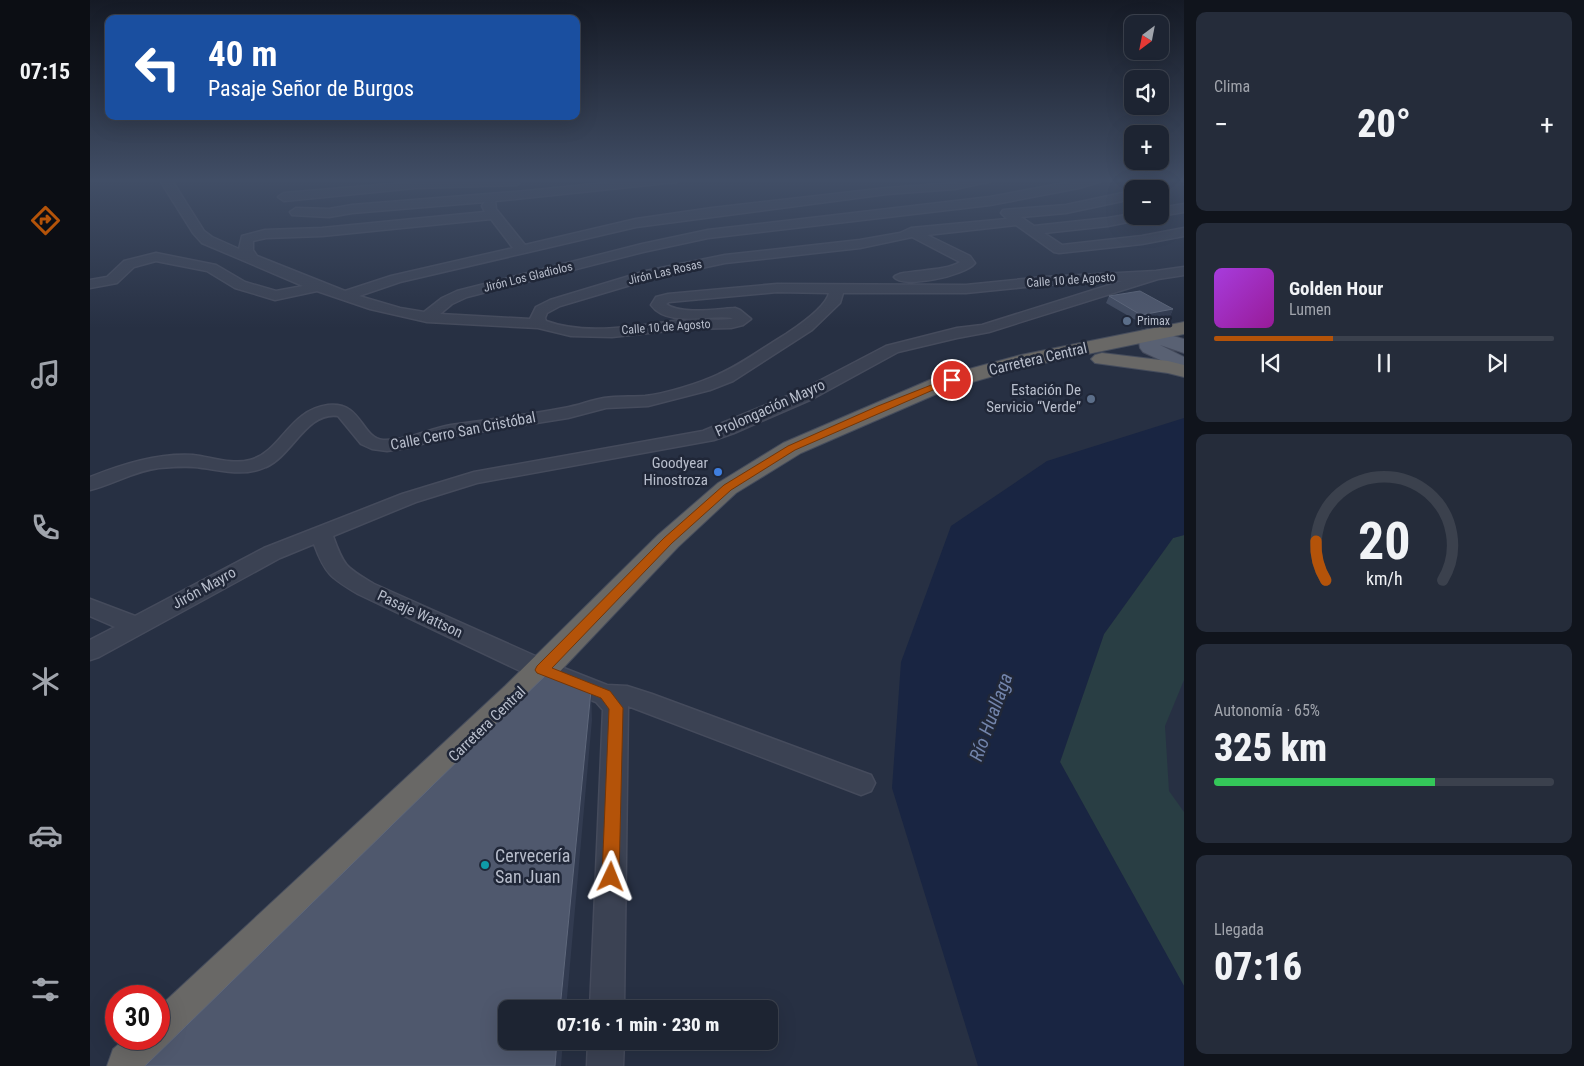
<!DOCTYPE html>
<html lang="es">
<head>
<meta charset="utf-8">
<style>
  :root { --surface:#1d2432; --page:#252c3a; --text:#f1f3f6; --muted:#a0a4ac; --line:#3b414d; --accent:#b45309 }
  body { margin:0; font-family:"Roboto Condensed",sans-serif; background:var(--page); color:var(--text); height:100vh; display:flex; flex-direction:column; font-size:19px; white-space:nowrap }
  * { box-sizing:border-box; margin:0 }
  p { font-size:16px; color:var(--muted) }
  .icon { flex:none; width:28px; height:28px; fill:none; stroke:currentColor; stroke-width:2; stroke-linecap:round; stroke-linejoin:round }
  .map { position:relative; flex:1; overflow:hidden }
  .side { display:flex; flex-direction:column; gap:12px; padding:12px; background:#10141c; width:400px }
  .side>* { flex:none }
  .guide { position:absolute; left:15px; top:15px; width:475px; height:105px; border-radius:10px; box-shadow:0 5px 20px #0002,0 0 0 1px var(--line); background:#1a4fa0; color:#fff; overflow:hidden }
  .needle { width:32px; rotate:212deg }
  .controls { position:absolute; left:1034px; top:15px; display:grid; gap:10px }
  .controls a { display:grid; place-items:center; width:45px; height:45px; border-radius:10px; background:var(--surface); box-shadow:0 5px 20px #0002,0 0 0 1px var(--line); font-size:25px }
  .speed { position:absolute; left:15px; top:985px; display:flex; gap:10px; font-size:25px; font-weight:700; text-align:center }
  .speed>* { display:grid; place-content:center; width:65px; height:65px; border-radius:50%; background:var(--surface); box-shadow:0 5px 20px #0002,0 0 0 1px var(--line); line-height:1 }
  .speed .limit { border:8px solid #d22; background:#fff; color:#111 }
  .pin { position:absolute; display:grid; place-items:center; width:42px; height:42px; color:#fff; margin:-21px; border:2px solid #fff; border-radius:50%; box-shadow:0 1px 5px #0007 }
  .me { position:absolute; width:55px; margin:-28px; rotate:2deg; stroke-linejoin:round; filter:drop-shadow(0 0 4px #0008) }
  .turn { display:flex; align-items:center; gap:18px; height:105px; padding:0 20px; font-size:22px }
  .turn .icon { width:65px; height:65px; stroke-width:2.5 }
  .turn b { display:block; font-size:35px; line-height:42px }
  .big { font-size:38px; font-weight:800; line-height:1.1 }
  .side .widget { flex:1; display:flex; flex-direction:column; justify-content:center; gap:8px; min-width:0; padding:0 18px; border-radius:10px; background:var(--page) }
  .side .dial { align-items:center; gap:0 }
  .dial svg { height:130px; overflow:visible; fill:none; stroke:var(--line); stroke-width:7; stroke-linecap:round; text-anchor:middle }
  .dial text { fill:var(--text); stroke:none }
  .song { display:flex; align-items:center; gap:15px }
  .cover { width:60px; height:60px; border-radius:8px; background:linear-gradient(135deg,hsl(280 70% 55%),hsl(300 70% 35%)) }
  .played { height:5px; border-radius:2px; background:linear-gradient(90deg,var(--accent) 35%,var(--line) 35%) }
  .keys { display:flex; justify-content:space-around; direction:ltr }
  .heat { display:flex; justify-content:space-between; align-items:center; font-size:28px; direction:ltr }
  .charge { height:8px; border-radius:4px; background:linear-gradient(90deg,#34c759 65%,var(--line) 0) }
  .trip { position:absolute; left:408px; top:1000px; width:280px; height:50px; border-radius:10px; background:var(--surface); box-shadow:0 5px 20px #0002,0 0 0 1px var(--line); font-weight:800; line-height:50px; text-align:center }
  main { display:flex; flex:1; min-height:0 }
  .menu { display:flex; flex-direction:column; width:90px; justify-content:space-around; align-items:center; background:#0c0e14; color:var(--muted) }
  .menu .icon { width:35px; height:35px }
  .menu .current { color:var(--accent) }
  .menu b { font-size:22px; color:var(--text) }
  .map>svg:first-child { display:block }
  .green { fill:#293e44 }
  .water { fill:#192542 }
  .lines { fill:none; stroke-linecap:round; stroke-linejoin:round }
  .minor-casing { stroke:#454b5c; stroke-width:3 }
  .primary-casing { stroke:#454b5c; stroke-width:2 }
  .trunk-casing { stroke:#464d5d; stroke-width:2 }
  .minor { fill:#3b4253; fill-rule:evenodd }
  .primary { fill:#596173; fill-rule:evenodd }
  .trunk { fill:#696866; fill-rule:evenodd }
  .wall { fill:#424c61 }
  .shaded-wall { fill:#323b50 }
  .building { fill:#4f586d; stroke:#5f687c }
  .route { fill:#b45309; stroke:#753606 }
  .service-dot { fill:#5c6f8a; stroke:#202738; stroke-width:2 }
  .shop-dot { fill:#3f7fe0; stroke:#202738; stroke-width:2 }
  .culture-dot { fill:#0f9aa8; stroke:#202738; stroke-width:2 }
  .labels { text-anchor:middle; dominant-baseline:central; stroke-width:5; stroke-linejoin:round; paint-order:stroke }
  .far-street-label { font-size:12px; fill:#b8becc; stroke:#202738 }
  .far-poi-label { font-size:12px; fill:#b8becc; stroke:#202738; text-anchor:start }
  .street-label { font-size:15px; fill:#b8becc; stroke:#202738 }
  .poi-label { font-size:15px; fill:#b8becc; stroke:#202738; text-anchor:end }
  .near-poi-label { font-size:18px; fill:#b8becc; stroke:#202738; text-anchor:start }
  .near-water-label { font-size:19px; font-style:italic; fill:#7284ab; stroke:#202738 }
</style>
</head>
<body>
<main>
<nav class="menu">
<b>07:15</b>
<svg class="icon current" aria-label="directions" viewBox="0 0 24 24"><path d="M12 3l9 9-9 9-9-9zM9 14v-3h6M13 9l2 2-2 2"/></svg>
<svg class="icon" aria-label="music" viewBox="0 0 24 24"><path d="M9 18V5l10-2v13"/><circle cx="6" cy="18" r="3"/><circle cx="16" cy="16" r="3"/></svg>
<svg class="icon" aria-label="phone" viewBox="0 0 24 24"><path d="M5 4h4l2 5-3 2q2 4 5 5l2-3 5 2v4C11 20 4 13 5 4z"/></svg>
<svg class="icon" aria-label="climate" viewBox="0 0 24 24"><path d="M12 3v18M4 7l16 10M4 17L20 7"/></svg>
<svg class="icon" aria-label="car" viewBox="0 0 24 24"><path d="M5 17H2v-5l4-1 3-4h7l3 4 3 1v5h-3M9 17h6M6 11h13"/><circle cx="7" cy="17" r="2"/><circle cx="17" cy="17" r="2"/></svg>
<svg class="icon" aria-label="filters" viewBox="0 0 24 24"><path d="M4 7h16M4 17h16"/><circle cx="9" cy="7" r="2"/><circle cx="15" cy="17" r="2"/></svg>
</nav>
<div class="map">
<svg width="1094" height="1066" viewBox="0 0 1094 1066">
  <rect width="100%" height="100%" fill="#273043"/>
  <polygon class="green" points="1094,535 1094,680 1075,726 1079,791 1094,812 1094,986 970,762 1014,634 1083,538"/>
  <polygon class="water" points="1094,418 1094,535 1083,538 1014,634 970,762 1094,986 1094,1066 888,1066 802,788 811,662 861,526 957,461"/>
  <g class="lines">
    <defs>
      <g id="minor">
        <path d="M69 179H81L114 231 122 237 149 249 152 236 175 230 232 228 395 212 392 206 395 202 262 213 239 217 202 215 200 212 206 208 239 209 262 205 436 191 554 179H593L587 182 405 201 406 209 435 245 546 219 622 208 797 188 865 183 882 179H904L902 181 865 189 797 194 546 227 310 282 269 296 310 308 334 312 352 298 367 291 552 244 618 230 900 197 996 179H1014L1012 181 989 188 900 205 618 238 553 252 377 297 362 304 350 314 440 319 446 307 460 300 556 271 635 255 770 240 810 233 821 228 917 219 911 213 913 210 976 205 1042 191V199L976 213 931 217 944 226 1018 218 1042 214V216H1055L1053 219 1018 226 954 233 972 245 1052 236 1094 228V236L1052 244 969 253 964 252 926 225 837 235 880 256 885 263C875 276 813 289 804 277 811 269 853 273 870 262L822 237 770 248 635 263 564 278 470 306 457 313 455 318 456 321C500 337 550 324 594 320 610 318 625 321 641 319L643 318C620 314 577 328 561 305L566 297 578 294 687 284 876 285 954 277 1066 271 1094 267V275L1068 279 899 332 867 338 808 352 722 399 644 433 624 440 387 483 326 502 243 536C254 567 256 567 284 584L461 663 517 685 537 686 562 694 781 775 785 783 781 791 771 795 538 706 534 1009H500L513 710 506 702 443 677 268 594C241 578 235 574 224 544L190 558 9 657 0 660V640L25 627 0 616V599L45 616 174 548 312 494 384 472 613 431 710 391 796 346 867 328 892 325 1032 281 954 285 876 293H753L750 303 722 330 643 381 620 390 558 406 516 408 478 418 357 437 317 448 297 451 282 449 271 444 248 416C217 411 202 456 176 467 152 478 128 469 104 467 93 466 81 467 69 468 44 471 24 484 0 490V477C33 464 67 453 103 455 121 457 142 465 160 460 191 452 199 410 238 405 272 401 271 438 293 440 317 441 338 429 361 425 399 420 437 415 474 408 488 406 501 400 514 398 527 396 541 397 555 396 575 394 610 383 629 374 652 364 674 347 696 334 708 326 736 307 739 293L687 292 579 302 576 304C591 315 627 309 645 308L650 310 661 319 653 325 641 328 596 329 522 337 481 336 448 328 337 322 280 309 227 291 185 300 145 288 117 271 66 261 44 267 27 283 0 288V280L17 277 34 261 66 253 126 265 155 282 186 291 213 286 112 243 103 233ZM401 219 423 248 301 276 255 291 167 256 163 250V241L176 238 232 236Z"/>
        <polygon points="1056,179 1068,179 1066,189 1054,189"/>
        <polygon points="423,180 429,183 427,185 325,188 194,201 188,197 194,193 325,182"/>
        <polygon points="1094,204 1094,212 1070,216 1070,208"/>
        <polygon points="498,1041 534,1041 533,1066 497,1066"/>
      </g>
      <polygon id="primary" points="1058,329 1094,339 1094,353 1070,345 1094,357 1094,371 1053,352 1050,348 1048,335 1051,331"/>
      <g id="trunk">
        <polygon points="1094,322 1094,334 935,367 858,389 711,453 646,493 588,547 439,704 73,1066 17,1066 23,1049 35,1039 69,1039 69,1007 415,686 568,535 628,483 693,443 842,379 931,355"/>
        <polygon points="1012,353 1078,361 1094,365 1094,377 1078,373 1005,363 1001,359 1005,355"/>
      </g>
    </defs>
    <use href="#minor" class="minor-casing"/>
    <use href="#primary" class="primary-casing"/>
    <use href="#trunk" class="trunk-casing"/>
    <use href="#minor" class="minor"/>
    <use href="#primary" class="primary"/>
    <use href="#trunk" class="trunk"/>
  </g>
  <polygon class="wall" points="1019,296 1083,309 1080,316 1049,322 1016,303"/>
  <g class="shaded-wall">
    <polygon points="1083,309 1080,316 1049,322 1051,315"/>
    <polygon points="501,690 502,720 476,1009 470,1009"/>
    <polygon points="467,1041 473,1041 471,1066 465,1066"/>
  </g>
  <g class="building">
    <polygon points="1050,291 1083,309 1051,315 1019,296"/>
    <polygon points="461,670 501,690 470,1009 416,1009 416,1041 467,1041 465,1066 55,1066"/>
  </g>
  <linearGradient id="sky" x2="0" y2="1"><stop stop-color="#151a25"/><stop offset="0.55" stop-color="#414e66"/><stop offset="1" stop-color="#414e66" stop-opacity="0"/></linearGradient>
  <rect width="1094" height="328" fill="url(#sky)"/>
  <polygon class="route" points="859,378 862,378 866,380 705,450 641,490 582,543 462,668 520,691 533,708 529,877 526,882 521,885 515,882 512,877 519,709 511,698 447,673 445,670 447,666 574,538 634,485 698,446 788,406"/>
  <g class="service-dot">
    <circle cx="1037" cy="321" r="5"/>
    <circle cx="1001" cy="399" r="5"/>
  </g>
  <circle class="shop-dot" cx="628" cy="472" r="5"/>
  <circle class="culture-dot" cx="395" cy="865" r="5"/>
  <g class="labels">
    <g class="far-street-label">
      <text transform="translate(575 272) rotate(-13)">Jirón Las Rosas</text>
      <text transform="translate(438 277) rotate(-14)">Jirón Los Gladiolos</text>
      <text transform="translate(981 280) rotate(-4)">Calle 10 de Agosto</text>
      <text transform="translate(576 327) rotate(-4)">Calle 10 de Agosto</text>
    </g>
    <g class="far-poi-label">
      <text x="1047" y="321">Primax</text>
    </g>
    <g class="street-label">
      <text transform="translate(948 359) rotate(-13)">Carretera Central</text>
      <text transform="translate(680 408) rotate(-24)">Prolongación Mayro</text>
      <text transform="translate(373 431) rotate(-11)">Calle Cerro San Cristóbal</text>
      <text transform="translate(114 588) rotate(-29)">Jirón Mayro</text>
      <text transform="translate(330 614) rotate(25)">Pasaje Wattson</text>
      <text transform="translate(397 724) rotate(-44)">Carretera Central</text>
    </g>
    <g class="poi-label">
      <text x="991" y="390">Estación De<tspan x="991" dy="17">Servicio “Verde”</tspan></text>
      <text x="618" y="463">Goodyear<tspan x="618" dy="17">Hinostroza</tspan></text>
    </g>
    <g class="near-poi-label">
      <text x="405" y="855">Cervecería<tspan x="405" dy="21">San Juan</tspan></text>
    </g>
    <g class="near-water-label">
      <text transform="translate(901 717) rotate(-70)">Río Huallaga</text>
    </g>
  </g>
</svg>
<div class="controls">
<a><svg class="needle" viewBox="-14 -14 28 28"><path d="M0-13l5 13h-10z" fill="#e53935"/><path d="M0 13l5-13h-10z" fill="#a0a4ac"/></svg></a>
<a><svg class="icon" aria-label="sound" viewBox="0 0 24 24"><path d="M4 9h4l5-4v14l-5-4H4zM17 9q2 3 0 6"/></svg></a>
<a>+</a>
<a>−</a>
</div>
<div class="speed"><div class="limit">30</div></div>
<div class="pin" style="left:862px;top:380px;background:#d93025"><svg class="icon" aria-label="arrive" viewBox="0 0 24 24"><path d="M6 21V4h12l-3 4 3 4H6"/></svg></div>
<svg class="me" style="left:521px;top:877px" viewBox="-20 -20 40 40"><path d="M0-17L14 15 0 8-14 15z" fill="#b45309" stroke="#fff" stroke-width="4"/></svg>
<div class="trip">07:16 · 1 min · 230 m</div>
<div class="guide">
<div class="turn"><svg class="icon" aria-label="left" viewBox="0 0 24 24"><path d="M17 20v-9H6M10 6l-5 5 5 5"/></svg><div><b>40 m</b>Pasaje Señor de Burgos</div></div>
</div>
</div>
<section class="side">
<div class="widget"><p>Clima</p>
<div class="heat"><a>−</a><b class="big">20°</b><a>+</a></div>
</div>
<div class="widget">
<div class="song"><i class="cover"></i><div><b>Golden Hour</b><p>Lumen</p></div></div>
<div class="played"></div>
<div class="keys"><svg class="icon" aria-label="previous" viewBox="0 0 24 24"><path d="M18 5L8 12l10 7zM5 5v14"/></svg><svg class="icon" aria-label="pause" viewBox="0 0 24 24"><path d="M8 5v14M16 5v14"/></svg><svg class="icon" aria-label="next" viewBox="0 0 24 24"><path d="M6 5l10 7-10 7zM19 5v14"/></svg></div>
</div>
<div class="widget dial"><svg viewBox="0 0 100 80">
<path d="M14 69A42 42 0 1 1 86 69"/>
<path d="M14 69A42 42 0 0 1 8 45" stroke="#b45309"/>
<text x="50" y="56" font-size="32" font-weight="700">20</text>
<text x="50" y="72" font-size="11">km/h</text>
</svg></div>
<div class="widget"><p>Autonomía · 65%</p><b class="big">325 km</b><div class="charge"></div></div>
<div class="widget"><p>Llegada</p><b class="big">07:16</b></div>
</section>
</main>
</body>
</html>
